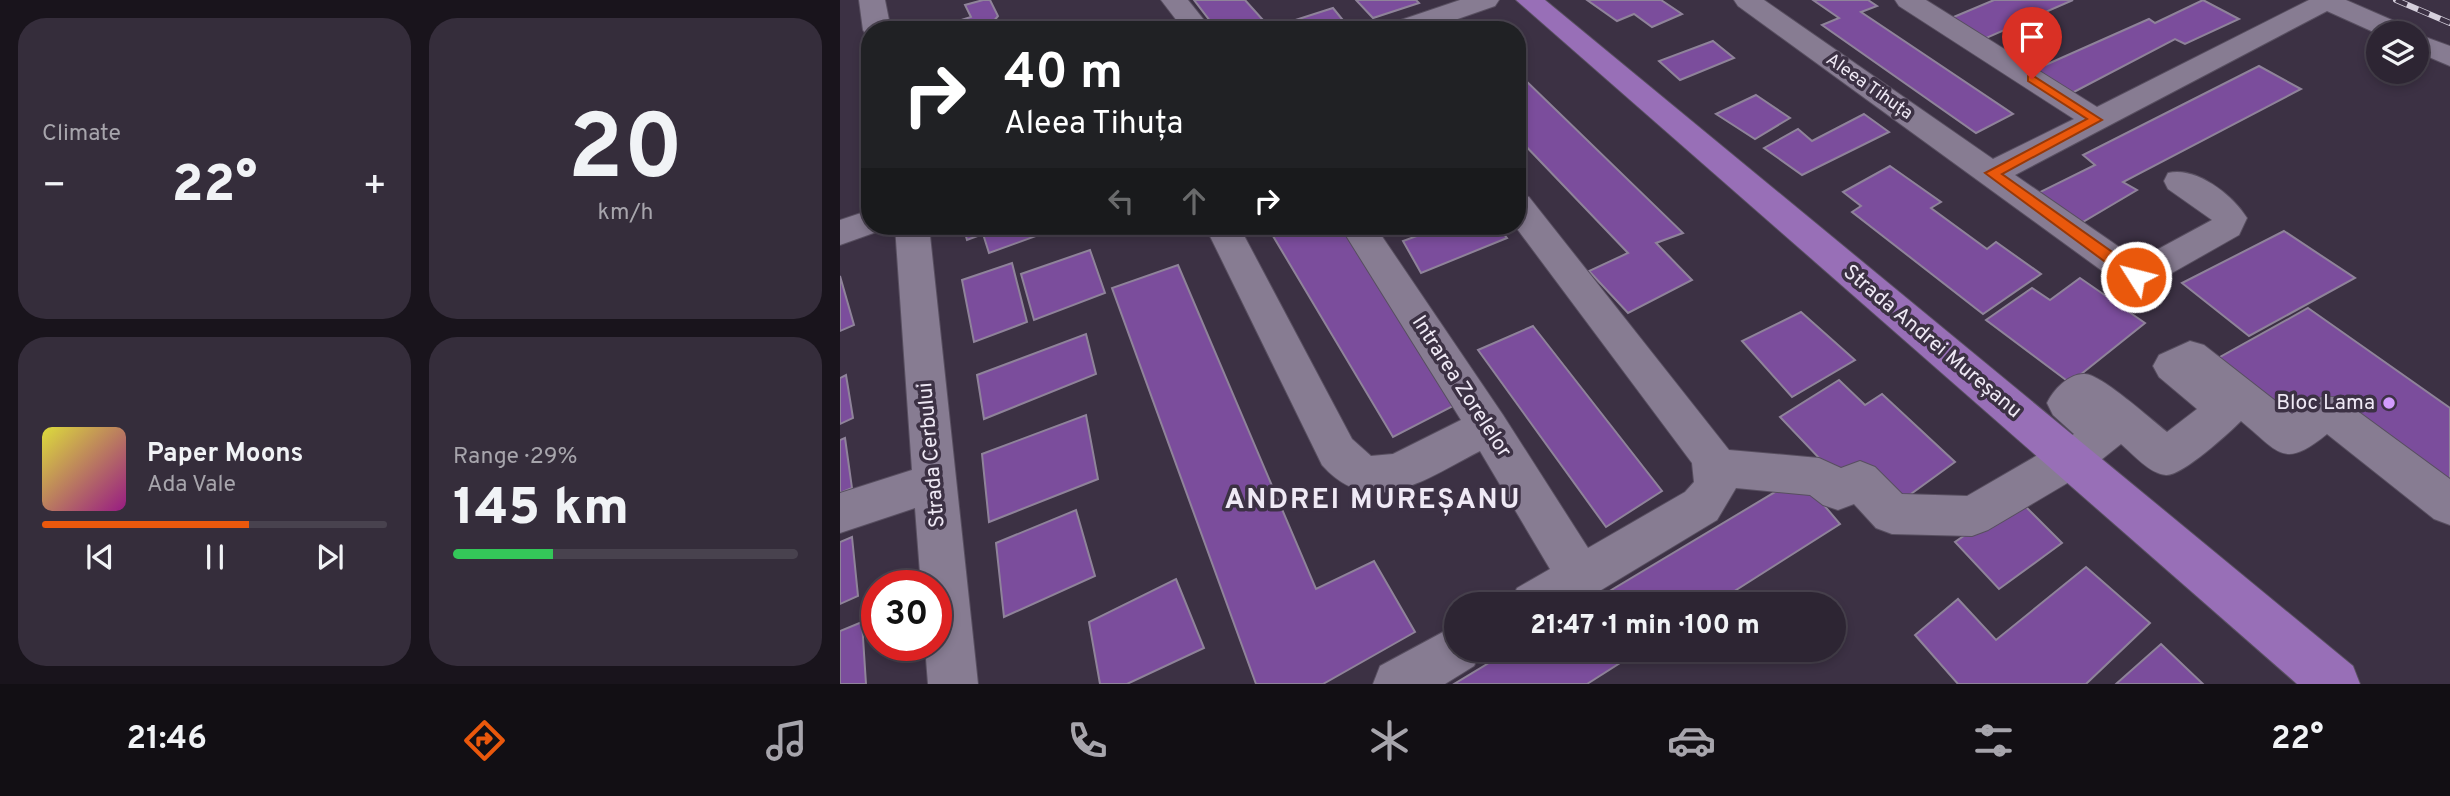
<!DOCTYPE html>
<html lang="en">
<head>
<meta charset="utf-8">
<style>
  :root { --surface:#2d2533; --page:#352d3b; --text:#f1f3f6; --muted:#a7a5ac; --line:#48424e; --accent:#ea580c }
  body { margin:0; font-family:Overpass,sans-serif; background:var(--page); color:var(--text); height:100vh; display:flex; flex-direction:column; font-size:26px; white-space:nowrap }
  * { box-sizing:border-box; margin:0 }
  p { font-size:23px; color:var(--muted) }
  .icon { flex:none; width:38px; height:38px; fill:none; stroke:currentColor; stroke-width:2; stroke-linecap:round; stroke-linejoin:round }
  .map { position:relative; flex:1; overflow:hidden }
  .panel { display:flex; flex-direction:column; gap:18px; padding:18px; background:#19141c; width:840px }
  .panel>* { flex:none }
  .top-card { position:absolute; left:21px; top:21px; width:665px; height:214px; border-radius:28px; box-shadow:0 4px 10px #0003,0 0 0 2px var(--line); background:#202124; color:#fff; overflow:hidden }
  .buttons { position:absolute; left:1526px; top:21px; display:grid; gap:14px }
  .buttons a { display:grid; place-items:center; width:63px; height:63px; border-radius:50%; background:var(--surface); box-shadow:0 4px 10px #0003,0 0 0 2px var(--line); font-size:35px }
  .speed { position:absolute; left:21px; top:570px; display:flex; gap:14px; font-size:35px; font-weight:700; text-align:center }
  .speed>* { display:grid; place-content:center; width:91px; height:91px; border-radius:50%; background:var(--surface); box-shadow:0 4px 10px #0003,0 0 0 2px var(--line); line-height:1 }
  .speed .limit { border:10px solid #d22; background:#fff; color:#111 }
  .pin { position:absolute; display:grid; place-items:center; width:60px; height:60px; color:#fff; margin:-72px -30px; border-radius:50% 50% 50% 0; rotate:-45deg; box-shadow:0 0 7px #0007 }
  .pin .icon { rotate:45deg }
  .me { position:absolute; width:77px; margin:-38px; rotate:306deg; stroke-linejoin:round; filter:drop-shadow(0 0 5px #0008) }
  .turn { display:flex; align-items:center; gap:24px; height:147px; padding:0 28px; font-size:32px }
  .turn .icon { width:91px; height:91px; stroke-width:2.5 }
  .turn b { display:block; font-size:49px; line-height:60px }
  .lanes { display:flex; align-items:center; height:66px; padding:0 28px; background:#0003; justify-content:center; gap:35px; direction:ltr }
  .lanes .off { opacity:.35 }
  .big { font-size:52px; font-weight:800; line-height:1.1 }
  .panel .tile { flex:1; display:flex; flex-direction:column; justify-content:center; gap:10px; min-width:0; padding:0 24px; border-radius:28px; background:var(--page) }
  .panel .dial { align-items:center; gap:0 }
  .dial b { font-size:91px; line-height:1 }
  .song { display:flex; align-items:center; gap:21px }
  .cover { width:84px; height:84px; border-radius:10px; background:linear-gradient(135deg,hsl(60 70% 55%),hsl(310 70% 35%)) }
  .played { height:7px; border-radius:4px; background:linear-gradient(90deg,var(--accent) 60%,var(--line) 60%) }
  .keys { display:flex; justify-content:space-around; direction:ltr }
  .heat { display:flex; justify-content:space-between; align-items:center; font-size:38px; direction:ltr }
  .charge { height:10px; border-radius:5px; background:linear-gradient(90deg,#34c759 29%,var(--line) 0) }
  .panel .tiles { flex:1; display:grid; gap:18px; grid-template-columns:repeat(2,1fr) }
  .trip { position:absolute; left:604px; top:592px; width:402px; height:70px; border-radius:35px; background:var(--surface); box-shadow:0 4px 10px #0003,0 0 0 2px var(--line); font-weight:800; line-height:70px; text-align:center }
  .dock { display:flex; height:112px; justify-content:space-around; align-items:center; background:#120f14; color:var(--muted) }
  .dock .icon { width:49px; height:49px }
  .dock .on { color:var(--accent) }
  .dock b { font-size:32px; color:var(--text) }
  main { display:flex; flex:1; min-height:0 }
  .map>svg:first-child { display:block }
  .building { fill:#7b4d9c; stroke:#8f839a; stroke-width:2 }
  .lines { fill:none; stroke-linecap:round; stroke-linejoin:round }
  .minor-casing { stroke:#584f60; stroke-width:2 }
  .major-casing { stroke:#584f60; stroke-width:2 }
  .minor { fill:#877c92; fill-rule:evenodd }
  .major { fill:#986fb7; fill-rule:evenodd }
  .rail-casing { stroke:#d5cfdc; stroke-width:6 }
  .rail { stroke:#3c3144; stroke-width:4.5; stroke-dasharray:12; stroke-linecap:butt }
  .route { fill:#ea580c; stroke:#983908; stroke-width:2 }
  .poi-dot { fill:#d29cfd; stroke:#3c3144; stroke-width:2.5 }
  .labels { text-anchor:middle; dominant-baseline:central; stroke-width:7; stroke-linejoin:round; paint-order:stroke }
  .far-street-label { font-size:18px; fill:#efe9f5; stroke:#3c3144 }
  .street-label { font-size:21px; fill:#efe9f5; stroke:#3c3144 }
  .poi-label { font-size:21px; fill:#efe9f5; stroke:#3c3144; text-anchor:end }
  .district-label { font-size:28px; font-weight:bold; letter-spacing:2px; fill:#efe9f5; stroke:#3c3144 }
</style>
</head>
<body>
<main>
<section class="panel">
<div class="tiles">
<div class="tile"><p>Climate</p>
<div class="heat"><a>−</a><b class="big">22°</b><a>+</a></div>
</div>
<div class="tile dial"><b>20</b><p>km/h</p></div>
<div class="tile">
<div class="song"><i class="cover"></i><div><b>Paper Moons</b><p>Ada Vale</p></div></div>
<div class="played"></div>
<div class="keys"><svg class="icon" aria-label="previous" viewBox="0 0 24 24"><path d="M18 5L8 12l10 7zM5 5v14"/></svg><svg class="icon" aria-label="pause" viewBox="0 0 24 24"><path d="M8 5v14M16 5v14"/></svg><svg class="icon" aria-label="next" viewBox="0 0 24 24"><path d="M6 5l10 7-10 7zM19 5v14"/></svg></div>
</div>
<div class="tile"><p>Range · 29%</p><b class="big">145 km</b><div class="charge"></div></div>
</div>
</section>
<div class="map">
<svg width="1610" height="684" viewBox="0 0 1610 684">
  <rect width="100%" height="100%" fill="#3c3144"/>
  <g class="building">
    <polygon points="143,0 150,0 158,16 153,22 157,30 89,30 131,17 125,5"/>
    <polygon points="354,0 405,0 432,30 377,30"/>
    <polygon points="516,0 576,0 579,3 533,18"/>
    <polygon points="747,0 821,0 842,14 812,27 794,14 777,21"/>
    <polygon points="973,0 1028,0 1037,6 1021,12 1173,114 1136,133 982,25 999,18"/>
    <polygon points="1154,0 1233,0 1144,39 1109,19"/>
    <polygon points="1363,0 1399,19 1345,44 1335,39 1230,94 1194,70 1309,19 1315,23"/>
    <polygon points="493,8 511,30 457,30 452,21"/>
    <polygon points="873,41 894,58 840,80 819,61"/>
    <polygon points="1419,66 1461,89 1283,182 1297,190 1236,226 1192,196 1255,165 1243,155"/>
    <polygon points="677,72 843,233 816,243 852,280 788,313 749,271 788,253 677,137"/>
    <polygon points="916,95 950,118 915,139 876,114"/>
    <polygon points="1024,114 1049,132 962,175 924,148 958,129 972,141"/>
    <polygon points="1050,166 1101,202 1091,208 1147,249 1156,242 1201,274 1143,314 1012,212 1021,206 1003,192"/>
    <polygon points="123,226 217,226 218,228 149,253 143,234 127,240"/>
    <polygon points="427,226 502,226 621,402 553,437"/>
    <polygon points="604,226 657,226 667,238 581,273 563,241"/>
    <polygon points="1444,231 1515,278 1409,336 1342,283"/>
    <polygon points="250,250 265,293 194,320 181,274"/>
    <polygon points="172,263 187,322 134,342 122,280"/>
    <polygon points="338,265 476,589 534,561 575,632 483,684 416,684 272,288"/>
    <polygon points="0,276 14,325 0,331"/>
    <polygon points="1240,278 1305,323 1230,383 1146,320 1192,288 1210,300"/>
    <polygon points="1468,308 1610,408 1610,489 1488,397 1452,426 1373,361"/>
    <polygon points="961,312 1015,360 952,397 902,341"/>
    <polygon points="693,326 822,491 766,527 638,350"/>
    <polygon points="246,334 256,374 144,419 137,375"/>
    <polygon points="6,375 13,418 0,424 0,378"/>
    <polygon points="999,380 1025,405 1042,394 1115,462 1057,504 998,478 940,417"/>
    <polygon points="246,415 258,479 149,522 142,454"/>
    <polygon points="5,438 12,488 0,493 0,440"/>
    <polygon points="960,477 1000,524 874,604 748,604"/>
    <polygon points="1178,499 1222,543 1159,589 1115,542"/>
    <polygon points="236,510 255,576 164,617 156,543"/>
    <polygon points="12,537 18,596 0,604 0,542"/>
    <polygon points="1246,567 1310,623 1246,684 1118,684 1075,635 1118,599 1156,640"/>
    <polygon points="336,579 364,648 287,684 260,684 249,622"/>
    <polygon points="22,622 26,684 0,684 0,631"/>
    <polygon points="1321,644 1363,684 1276,684"/>
    <polygon points="672,649 802,649 747,684 614,684"/>
  </g>
  <g class="lines">
    <defs>
      <g id="minor">
        <polygon points="19,0 45,0 51,30 30,30 30,36 27,36 23,30"/>
        <polygon points="321,0 348,0 372,30 344,30"/>
        <polygon points="620,0 659,0 655,6 586,30 545,30 549,24"/>
        <path d="M894 0H924L1153 159 1234 119 1059 6 1055 0H1086L1257 107 1469 0H1506L1568 27 1572 33 1538 34 1487 11 1175 175 1298 260 1372 220 1328 189 1324 181 1328 173C1356 166 1393 195 1407 218L1399 235 1309 286 1296 290 1283 286 898 6Z"/>
        <polygon points="1577,34 1610,46 1610,66 1577,52"/>
        <path d="M677 194 689 197 889 450 979 458 1001 468 1020 461 1035 467 1062 494 1127 496 1234 434 1213 415 1207 403C1213 390 1229 373 1245 374 1261 374 1313 421 1327 432L1357 409 1319 377 1313 366 1319 355 1350 341 1364 345 1452 414C1470 401 1480 392 1501 399L1610 479V525L1594 519 1487 434C1443 470 1439 452 1401 421 1389 433 1342 476 1326 475 1310 474 1293 454 1281 444L1246 472 1148 530 1132 536 1052 534 1036 528 1014 504 998 510 983 505 970 495 896 488 877 520 738 604H670L677 588 710 569 640 451C587 478 532 521 482 465L365 226H399L512 439 531 456 553 454 621 420 500 226H535L663 415 748 548 845 492 854 482 852 463 675 226H677Z"/>
        <polygon points="30,210 30,226 45,226 42,230 0,245 0,220"/>
        <polygon points="55,226 89,226 138,684 88,684 85,646 96,646 96,586 81,586 75,508 0,533 0,493 72,470"/>
        <polygon points="616,625 616,649 642,649 634,666 605,684 533,684 540,666"/>
      </g>
      <polygon id="major" points="676,0 705,0 1513,666 1520,684 1457,684"/>
    </defs>
    <use href="#minor" class="minor-casing"/>
    <use href="#major" class="major-casing"/>
    <use href="#minor" class="minor"/>
    <use href="#major" class="major"/>
    <defs>
      <polyline id="rail" points="1556,0 1610,23"/>
    </defs>
    <use href="#rail" class="rail-casing"/>
    <use href="#rail" class="rail"/>
  </g>
  <polygon class="route" points="1192,75 1262,120 1162,174 1302,273 1304,277 1302,281 1291,281 1145,173 1247,119 1188,81 1188,76"/>
  <circle class="poi-dot" cx="1549" cy="403" r="7"/>
  <g class="labels">
    <g class="far-street-label">
      <text transform="translate(1029 87) rotate(35)">Aleea Tihuța</text>
    </g>
    <g class="street-label">
      <text transform="translate(1092 342) rotate(40)">Strada Andrei Mureșanu</text>
      <text transform="translate(621 387) rotate(57)">Intrarea Zorelelor</text>
      <text transform="translate(92 455) rotate(-95)">Strada Cerbului</text>
    </g>
    <g class="poi-label">
      <text x="1535" y="403">Bloc Lama</text>
    </g>
    <g class="district-label">
      <text x="533" y="501">ANDREI MUREȘANU</text>
    </g>
  </g>
</svg>
<div class="buttons">
<a><svg class="icon" aria-label="layers" viewBox="0 0 24 24"><path d="M12 4l9 5-9 5-9-5zM3 14l9 5 9-5"/></svg></a>
</div>
<div class="speed"><div class="limit">30</div></div>
<div class="pin" style="left:1192px;top:79px;background:#d93025"><svg class="icon" aria-label="arrive" viewBox="0 0 24 24"><path d="M6 21V4h12l-3 4 3 4H6"/></svg></div>
<svg class="me" style="left:1296px;top:277px" viewBox="-20 -20 40 40"><circle r="17" fill="#ea580c" stroke="#fff" stroke-width="3"/><path d="M0-11L8 9 0 5-8 9z" fill="#fff"/></svg>
<div class="trip">21:47 · 1 min · 100 m</div>
<div class="top-card">
<div class="turn"><svg class="icon" aria-label="right" viewBox="0 0 24 24"><path d="M7 20v-9h11M14 6l5 5-5 5"/></svg><div><b>40 m</b>Aleea Tihuța</div></div>
<div class="lanes"><svg class="icon off" aria-label="left" viewBox="0 0 24 24"><path d="M17 20v-9H6M10 6l-5 5 5 5"/></svg><svg class="icon off" aria-label="ahead" viewBox="0 0 24 24"><path d="M12 20V5M6 11l6-6 6 6"/></svg><svg class="icon" aria-label="right" viewBox="0 0 24 24"><path d="M7 20v-9h11M14 6l5 5-5 5"/></svg></div>
</div>
</div>
</main>
<nav class="dock">
<b>21:46</b>
<svg class="icon on" aria-label="directions" viewBox="0 0 24 24"><path d="M12 3l9 9-9 9-9-9zM9 14v-3h6M13 9l2 2-2 2"/></svg>
<svg class="icon" aria-label="music" viewBox="0 0 24 24"><path d="M9 18V5l10-2v13"/><circle cx="6" cy="18" r="3"/><circle cx="16" cy="16" r="3"/></svg>
<svg class="icon" aria-label="phone" viewBox="0 0 24 24"><path d="M5 4h4l2 5-3 2q2 4 5 5l2-3 5 2v4C11 20 4 13 5 4z"/></svg>
<svg class="icon" aria-label="climate" viewBox="0 0 24 24"><path d="M12 3v18M4 7l16 10M4 17L20 7"/></svg>
<svg class="icon" aria-label="car" viewBox="0 0 24 24"><path d="M5 17H2v-5l4-1 3-4h7l3 4 3 1v5h-3M9 17h6M6 11h13"/><circle cx="7" cy="17" r="2"/><circle cx="17" cy="17" r="2"/></svg>
<svg class="icon" aria-label="filters" viewBox="0 0 24 24"><path d="M4 7h16M4 17h16"/><circle cx="9" cy="7" r="2"/><circle cx="15" cy="17" r="2"/></svg>
<b>22°</b>
</nav>
</body>
</html>
